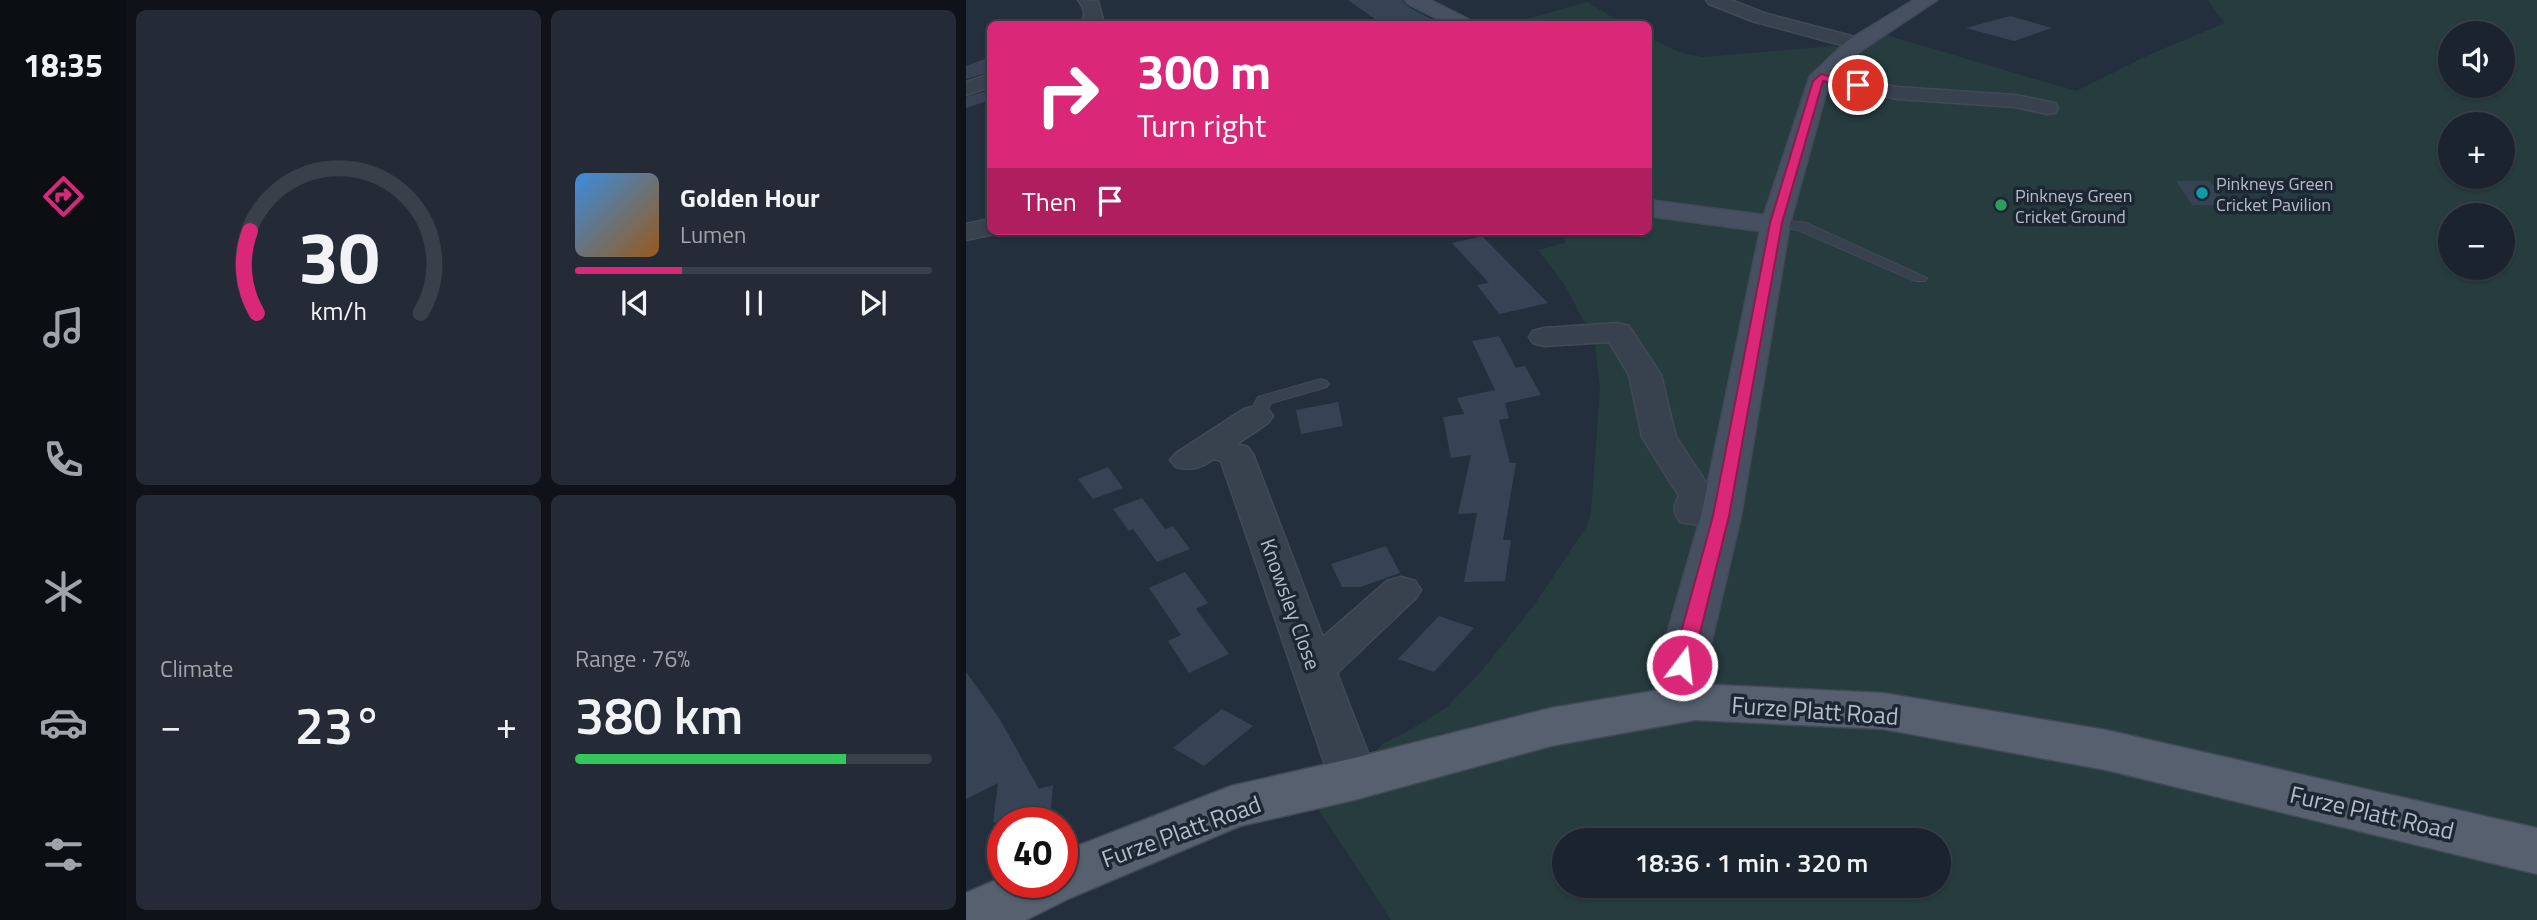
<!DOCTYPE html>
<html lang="en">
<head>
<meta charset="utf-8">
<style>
  :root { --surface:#1b232e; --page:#242b36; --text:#f1f3f6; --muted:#a0a4aa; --line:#39404a; --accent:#db2777 }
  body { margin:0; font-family:"Titillium Web",sans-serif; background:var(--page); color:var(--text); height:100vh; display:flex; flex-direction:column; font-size:26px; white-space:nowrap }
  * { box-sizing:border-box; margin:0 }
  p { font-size:23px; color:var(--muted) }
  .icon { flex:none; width:38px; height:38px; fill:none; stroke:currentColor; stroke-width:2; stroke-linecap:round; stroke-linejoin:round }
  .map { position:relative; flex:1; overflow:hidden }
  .side { display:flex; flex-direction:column; gap:10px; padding:10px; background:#0f1319; width:840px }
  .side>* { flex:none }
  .guide { position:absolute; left:21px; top:21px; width:665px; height:214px; border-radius:10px; box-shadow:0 2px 5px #0004,0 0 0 2px var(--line); background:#db2777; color:#fff; overflow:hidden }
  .fabs { position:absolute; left:1472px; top:21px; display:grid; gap:14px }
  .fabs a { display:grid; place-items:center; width:77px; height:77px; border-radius:50%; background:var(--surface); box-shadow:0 2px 5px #0004,0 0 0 2px var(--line); font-size:35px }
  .speed { position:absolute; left:21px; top:807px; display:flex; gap:14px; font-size:35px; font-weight:700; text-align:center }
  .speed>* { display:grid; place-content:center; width:91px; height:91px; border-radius:50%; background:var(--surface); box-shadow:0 2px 5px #0004,0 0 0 2px var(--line); line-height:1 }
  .speed .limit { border:10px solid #d22; background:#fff; color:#111 }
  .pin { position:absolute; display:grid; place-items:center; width:60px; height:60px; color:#fff; margin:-30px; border:4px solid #fff; border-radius:50%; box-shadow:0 2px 7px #0007 }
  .me { position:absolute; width:77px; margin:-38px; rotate:15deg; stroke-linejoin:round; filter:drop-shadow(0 0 5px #0008) }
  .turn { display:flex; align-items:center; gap:24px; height:147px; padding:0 35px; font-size:32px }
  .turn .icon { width:91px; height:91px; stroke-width:2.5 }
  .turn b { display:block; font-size:49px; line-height:60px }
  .then { display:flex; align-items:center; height:66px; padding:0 35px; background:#0003; gap:14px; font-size:26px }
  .big { font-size:52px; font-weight:600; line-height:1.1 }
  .side .widget { flex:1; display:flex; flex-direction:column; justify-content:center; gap:10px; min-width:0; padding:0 24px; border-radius:10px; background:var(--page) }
  .side .dial { align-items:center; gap:0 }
  .dial svg { height:182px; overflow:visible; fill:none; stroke:var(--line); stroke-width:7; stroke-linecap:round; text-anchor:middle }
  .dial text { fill:var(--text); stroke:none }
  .song { display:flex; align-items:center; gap:21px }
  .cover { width:84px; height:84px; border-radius:10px; background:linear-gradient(135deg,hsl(210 70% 55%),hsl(30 70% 35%)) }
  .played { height:7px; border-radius:4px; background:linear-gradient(90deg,var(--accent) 30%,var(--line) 30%) }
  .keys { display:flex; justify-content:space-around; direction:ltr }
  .heat { display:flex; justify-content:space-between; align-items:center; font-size:38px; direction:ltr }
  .charge { height:10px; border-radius:5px; background:linear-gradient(90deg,#34c759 76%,var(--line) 0) }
  .side .tiles { flex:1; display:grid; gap:10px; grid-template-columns:repeat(2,1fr) }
  .trip { position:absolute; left:586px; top:828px; width:399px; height:70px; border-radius:35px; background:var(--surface); box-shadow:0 2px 5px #0004,0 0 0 2px var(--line); font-weight:600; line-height:70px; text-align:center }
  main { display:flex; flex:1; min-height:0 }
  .dock { display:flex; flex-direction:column; width:126px; justify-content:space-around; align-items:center; background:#0b0e12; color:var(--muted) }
  .dock .icon { width:49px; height:49px }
  .dock .on { color:var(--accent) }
  .dock b { font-size:32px; color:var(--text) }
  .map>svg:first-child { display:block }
  .green { fill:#263c3f; fill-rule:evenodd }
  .building { fill:#364354 }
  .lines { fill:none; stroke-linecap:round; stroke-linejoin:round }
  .lane-casing { stroke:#414a57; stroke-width:2 }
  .street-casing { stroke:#414a57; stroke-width:3 }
  .secondary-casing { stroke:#414a57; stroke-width:3 }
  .primary-casing { stroke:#414a57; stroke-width:3 }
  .lane { fill:#38414e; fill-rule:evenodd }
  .street { fill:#38414e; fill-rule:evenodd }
  .secondary { fill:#465061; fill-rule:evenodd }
  .primary { fill:#56606e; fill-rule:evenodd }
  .route { fill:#db2777; stroke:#8e194d; stroke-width:2 }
  .culture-dot { fill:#0f9aa8; stroke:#1d2633; stroke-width:2.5 }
  .leisure-dot { fill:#2e9e5b; stroke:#1d2633; stroke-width:2.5 }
  .labels { text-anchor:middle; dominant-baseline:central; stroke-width:7; stroke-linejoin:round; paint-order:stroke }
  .far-poi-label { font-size:18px; fill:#b4bcc9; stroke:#1d2633; text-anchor:start }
  .street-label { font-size:21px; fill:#b4bcc9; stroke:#1d2633 }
  .near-street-label { font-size:24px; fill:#b4bcc9; stroke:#1d2633 }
</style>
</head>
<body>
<main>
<nav class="dock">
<b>18:35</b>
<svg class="icon on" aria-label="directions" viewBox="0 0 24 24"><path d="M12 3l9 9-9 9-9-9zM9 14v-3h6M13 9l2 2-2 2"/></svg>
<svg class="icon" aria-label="music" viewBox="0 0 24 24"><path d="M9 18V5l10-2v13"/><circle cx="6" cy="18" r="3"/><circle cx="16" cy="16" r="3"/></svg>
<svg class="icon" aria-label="phone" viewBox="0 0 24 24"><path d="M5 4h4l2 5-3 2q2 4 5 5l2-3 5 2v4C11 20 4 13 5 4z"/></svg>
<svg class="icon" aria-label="climate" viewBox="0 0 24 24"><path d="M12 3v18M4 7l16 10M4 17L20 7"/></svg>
<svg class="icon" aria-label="car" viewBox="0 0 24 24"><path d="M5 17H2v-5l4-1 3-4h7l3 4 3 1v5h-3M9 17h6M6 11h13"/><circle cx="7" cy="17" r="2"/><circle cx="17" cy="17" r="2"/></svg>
<svg class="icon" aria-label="filters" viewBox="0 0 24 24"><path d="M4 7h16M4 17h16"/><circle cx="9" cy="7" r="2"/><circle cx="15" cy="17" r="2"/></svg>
</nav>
<section class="side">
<div class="tiles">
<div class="widget dial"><svg viewBox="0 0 100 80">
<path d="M14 69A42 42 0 1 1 86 69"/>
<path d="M14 69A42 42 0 0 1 11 33" stroke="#db2777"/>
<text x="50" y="56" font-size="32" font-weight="700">30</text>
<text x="50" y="72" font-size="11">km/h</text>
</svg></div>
<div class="widget">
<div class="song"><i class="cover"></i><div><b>Golden Hour</b><p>Lumen</p></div></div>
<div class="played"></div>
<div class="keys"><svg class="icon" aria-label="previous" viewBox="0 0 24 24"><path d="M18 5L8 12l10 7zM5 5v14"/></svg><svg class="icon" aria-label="pause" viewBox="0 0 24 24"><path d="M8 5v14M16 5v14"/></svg><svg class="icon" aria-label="next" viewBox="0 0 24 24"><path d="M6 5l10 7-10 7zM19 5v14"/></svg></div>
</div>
<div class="widget"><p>Climate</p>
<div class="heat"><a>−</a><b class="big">23°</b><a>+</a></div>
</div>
<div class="widget"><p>Range · 76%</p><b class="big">380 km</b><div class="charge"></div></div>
</div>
</section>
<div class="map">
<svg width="1571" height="920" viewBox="0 0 1571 920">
  <rect width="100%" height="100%" fill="#242f3e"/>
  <g class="green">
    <path d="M1241 0H1571V920H425L351 807 417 744 446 729 482 706 517 669 566 608 622 524 625 512 634 390 629 342 598 284 572 250 599 243 597 231H682L683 38 716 53 736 57 867 46 882 49 913 33 1110 91 1187 53 1259 23ZM1484 33H1536V86H1484ZM1484 124H1536V177H1484ZM1484 215H1536V268H1484ZM598 840H973V886H598Z"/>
    <polygon points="622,2 657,24 541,24"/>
  </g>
  <g class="building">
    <polygon points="382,0 436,0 441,6 465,19 416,24"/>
    <polygon points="1044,16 1086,28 1048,41 1000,28"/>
    <polygon points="24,57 24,72 0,79 0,66"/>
    <polygon points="24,90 24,100 0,108 0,97"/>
    <polygon points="1210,181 1244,181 1262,205 1226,205"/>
    <polygon points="516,236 582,303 533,314 511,285 523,283 486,243"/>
    <polygon points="533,336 550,368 559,366 575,395 539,403 543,418 533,420 544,463 550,463 537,540 545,540 539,581 498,582 511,513 492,514 505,455 485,458 477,417 498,414 491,398 529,390 506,341"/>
    <polygon points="372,402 377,426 335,434 330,410"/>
    <polygon points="142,467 157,488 127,499 112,479"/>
    <polygon points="176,498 199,529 207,526 224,549 191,562 167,529 163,531 147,509"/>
    <polygon points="420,546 434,573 394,587 376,587 365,564"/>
    <polygon points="219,572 242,603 230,609 263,654 223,673 202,641 215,635 183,588"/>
    <polygon points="473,616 508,628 468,672 432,659"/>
    <polygon points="0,672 33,718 73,789 87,785 84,822 27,822 32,783 0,799"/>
    <polygon points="256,709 287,726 238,766 207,748"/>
  </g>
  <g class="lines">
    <defs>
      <g id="lane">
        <polygon points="810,219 840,223 961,278 959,281 949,281 832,230 805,226 805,220"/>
        <polygon points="355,379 361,381 363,384 361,387 305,403 296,420 284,420 282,416 292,397"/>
      </g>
      <g id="street">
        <path d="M112 0 132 1 137 20 134 24H115C120 15 119 9 112 0Z"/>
        <polygon points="740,0 765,0 798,13 897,39 900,43 890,49 786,21 743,4"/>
        <polygon points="855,71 931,87 1049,95 1089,103 1092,108 1089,113 1081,114 1049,107 931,99 848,81 845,77 848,73"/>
        <polygon points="24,74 24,87 0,95 0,82"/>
        <polygon points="24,219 24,231 33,233 0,240 0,224"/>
        <path d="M652 323 663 326 695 375 710 437 749 496 745 504 768 508 774 516 768 524 755 528 714 522C707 512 707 506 713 496L676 437 663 375 643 342 578 346 567 343 563 337 567 331 578 328Z"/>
        <path d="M290 406 302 409 307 416 302 423 271 444 282 447 287 454 357 637 421 581 435 577 449 581 455 590 449 599 371 673 412 779 405 792 388 798 371 792 364 779 255 461 248 459C234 468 226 471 210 467L204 460 210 453 278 409Z"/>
      </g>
      <g id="secondary">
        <polygon points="439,0 464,0 504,20 507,24 482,24 442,4"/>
        <polygon points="948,0 971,0 896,50 863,82 824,223 775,516 740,665 753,702 746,715 729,720 712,715 692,665 735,516 794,231 682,216 682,200 798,215 844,76 881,41"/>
      </g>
      <polygon id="primary" points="729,684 917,693 1140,730 1571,828 1571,874 1140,770 917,729 729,720 585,746 388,800 274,826 104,898 60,920 0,920 0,893 37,877 37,882 96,882 96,852 265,786 388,758 585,708"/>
    </defs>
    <use href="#lane" class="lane-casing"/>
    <use href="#street" class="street-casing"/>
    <use href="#secondary" class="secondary-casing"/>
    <use href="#primary" class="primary-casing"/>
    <use href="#lane" class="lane"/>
    <use href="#street" class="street"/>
    <use href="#secondary" class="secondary"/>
    <use href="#primary" class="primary"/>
  </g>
  <polygon class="route" points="855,74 897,85 892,88 857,81 816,223 763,516 726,665 723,670 709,670 706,665 747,516 804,223 847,81"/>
  <circle class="culture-dot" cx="1236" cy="193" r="7"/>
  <circle class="leisure-dot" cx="1035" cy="205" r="7"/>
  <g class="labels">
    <g class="far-poi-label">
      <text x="1250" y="183">Pinkneys Green<tspan x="1250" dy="21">Cricket Pavilion</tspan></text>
      <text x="1049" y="195">Pinkneys Green<tspan x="1049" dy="21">Cricket Ground</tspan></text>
    </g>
    <g class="street-label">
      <text transform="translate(325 604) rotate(70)">Knowsley Close</text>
    </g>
    <g class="near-street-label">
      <text transform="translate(849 710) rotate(4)">Furze Platt Road</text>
      <text transform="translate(1406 812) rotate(13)">Furze Platt Road</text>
      <text transform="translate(215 831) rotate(-20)">Furze Platt Road</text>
    </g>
  </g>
</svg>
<div class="fabs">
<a><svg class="icon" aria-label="sound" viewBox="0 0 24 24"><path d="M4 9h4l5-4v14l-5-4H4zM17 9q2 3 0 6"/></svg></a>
<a>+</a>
<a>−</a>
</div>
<div class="speed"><div class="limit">40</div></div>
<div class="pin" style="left:892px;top:85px;background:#d93025"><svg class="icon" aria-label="arrive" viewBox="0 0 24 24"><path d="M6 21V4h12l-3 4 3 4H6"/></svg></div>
<svg class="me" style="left:716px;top:665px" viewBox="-20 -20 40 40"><circle r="17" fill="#db2777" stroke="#fff" stroke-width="3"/><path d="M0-11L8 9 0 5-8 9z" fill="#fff"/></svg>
<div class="trip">18:36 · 1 min · 320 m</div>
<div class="guide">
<div class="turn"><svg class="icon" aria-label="right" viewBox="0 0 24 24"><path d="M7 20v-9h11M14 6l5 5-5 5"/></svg><div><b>300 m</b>Turn right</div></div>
<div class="then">Then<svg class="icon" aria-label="arrive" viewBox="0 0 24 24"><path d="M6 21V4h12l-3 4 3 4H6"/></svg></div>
</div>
</div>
</main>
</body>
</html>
